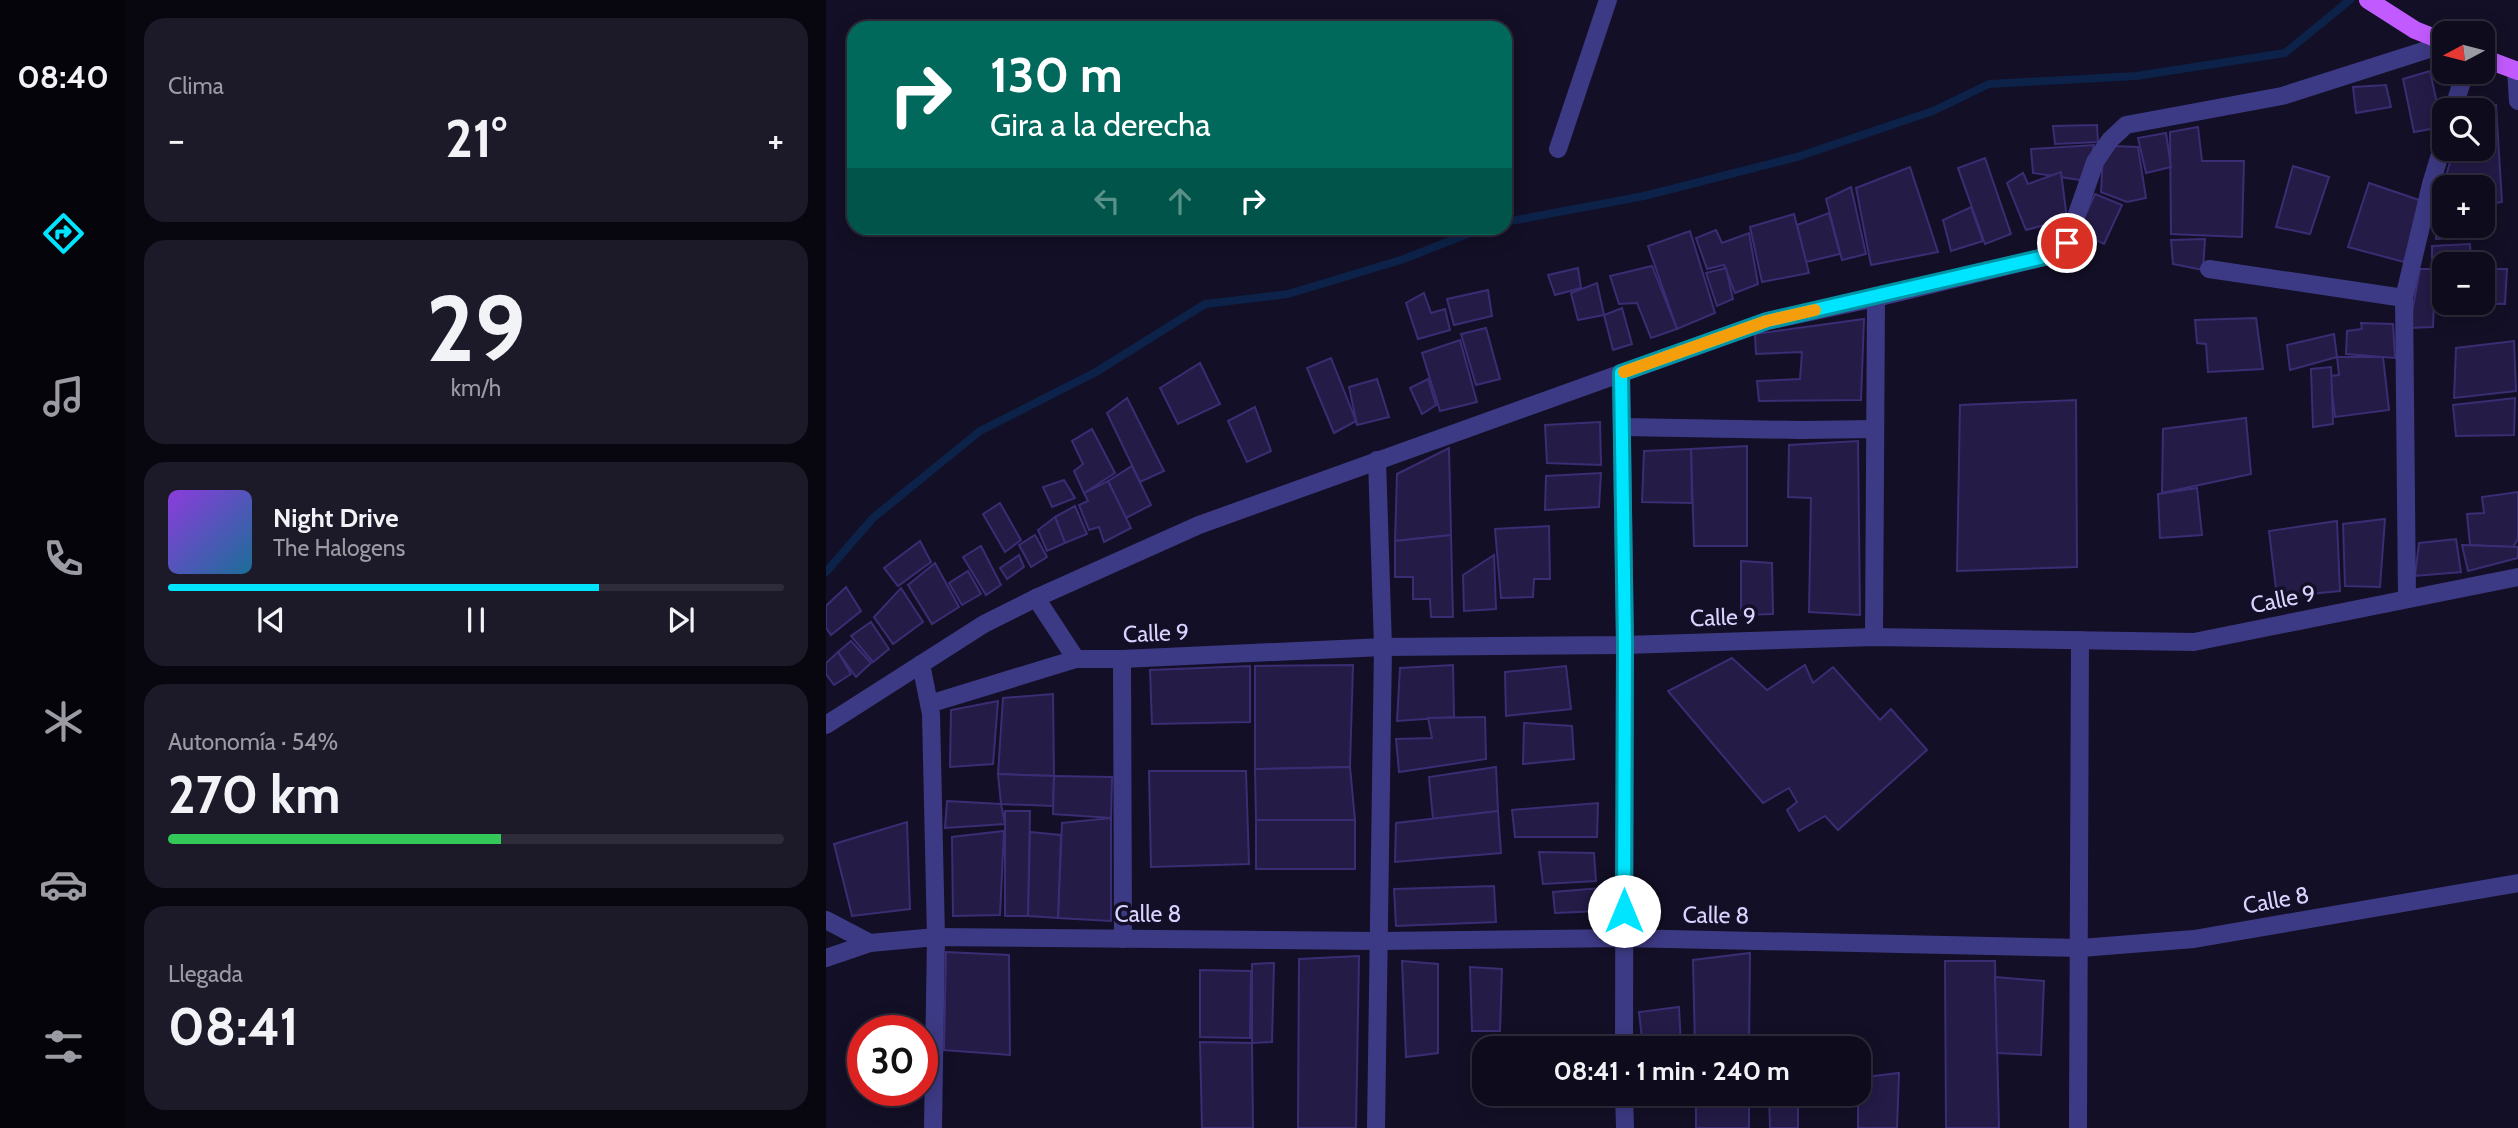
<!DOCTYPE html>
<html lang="es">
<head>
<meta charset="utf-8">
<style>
  :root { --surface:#0e0b1c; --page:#1c1929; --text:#f1f3f6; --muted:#9b9ba3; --line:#2e2b3b; --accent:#00e5ff }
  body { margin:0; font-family:Cabin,sans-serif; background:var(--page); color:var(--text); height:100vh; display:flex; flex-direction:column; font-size:26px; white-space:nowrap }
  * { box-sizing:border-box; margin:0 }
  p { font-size:23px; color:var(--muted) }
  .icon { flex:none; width:38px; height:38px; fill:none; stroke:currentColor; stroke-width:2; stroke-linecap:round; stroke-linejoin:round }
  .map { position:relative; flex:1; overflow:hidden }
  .panel { display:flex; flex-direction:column; gap:18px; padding:18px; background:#08060f; width:700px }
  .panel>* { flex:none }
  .top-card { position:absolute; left:21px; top:21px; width:665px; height:214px; border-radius:21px; box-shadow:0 4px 18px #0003,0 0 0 2px var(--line); background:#00695c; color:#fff; overflow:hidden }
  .needle { width:46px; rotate:263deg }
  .fabs { position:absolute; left:1606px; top:21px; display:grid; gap:14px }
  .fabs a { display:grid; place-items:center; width:63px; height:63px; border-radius:14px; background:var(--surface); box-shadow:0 4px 18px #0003,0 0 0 2px var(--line); font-size:35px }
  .speed { position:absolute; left:21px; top:1015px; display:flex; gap:14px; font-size:35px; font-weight:700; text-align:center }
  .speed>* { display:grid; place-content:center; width:91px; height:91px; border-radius:50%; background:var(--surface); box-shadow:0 4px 18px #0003,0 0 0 2px var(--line); line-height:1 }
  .speed .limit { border:10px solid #d22; background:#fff; color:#111 }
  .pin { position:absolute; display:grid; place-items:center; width:60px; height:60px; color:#fff; margin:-30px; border:4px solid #fff; border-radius:50%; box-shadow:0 2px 7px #0007 }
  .me { position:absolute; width:77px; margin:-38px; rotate:0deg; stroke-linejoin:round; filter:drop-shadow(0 0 5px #0008) }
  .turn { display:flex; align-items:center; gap:24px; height:147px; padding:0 28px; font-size:32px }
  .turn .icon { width:91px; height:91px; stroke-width:2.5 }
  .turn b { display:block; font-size:49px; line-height:60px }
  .lanes { display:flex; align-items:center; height:66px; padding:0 28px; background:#0003; justify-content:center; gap:35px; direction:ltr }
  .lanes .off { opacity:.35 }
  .big { font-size:52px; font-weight:700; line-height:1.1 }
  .panel .card { flex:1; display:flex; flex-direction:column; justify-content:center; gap:10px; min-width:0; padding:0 24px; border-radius:21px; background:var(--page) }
  .panel .dial { align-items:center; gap:0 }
  .dial b { font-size:91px; line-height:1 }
  .song { display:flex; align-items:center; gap:21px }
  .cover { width:84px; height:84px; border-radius:10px; background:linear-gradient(135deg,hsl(270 70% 55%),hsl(200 70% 35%)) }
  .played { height:7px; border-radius:4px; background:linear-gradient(90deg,var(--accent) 70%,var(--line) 70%) }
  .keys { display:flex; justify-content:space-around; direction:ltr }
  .heat { display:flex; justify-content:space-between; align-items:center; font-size:38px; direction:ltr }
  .charge { height:10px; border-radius:5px; background:linear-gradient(90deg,#34c759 54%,var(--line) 0) }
  .trip { position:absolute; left:646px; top:1036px; width:399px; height:70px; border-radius:21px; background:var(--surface); box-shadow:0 4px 18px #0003,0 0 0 2px var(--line); font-weight:700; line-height:70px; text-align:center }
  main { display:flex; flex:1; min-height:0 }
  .tab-bar { display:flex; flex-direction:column; width:126px; justify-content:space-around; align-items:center; background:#06040b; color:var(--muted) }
  .tab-bar .icon { width:49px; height:49px }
  .tab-bar .on { color:var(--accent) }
  .tab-bar b { font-size:32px; color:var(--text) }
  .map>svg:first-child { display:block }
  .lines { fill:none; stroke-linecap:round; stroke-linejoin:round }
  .stream { stroke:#0c2248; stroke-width:8 }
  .building { fill:#241b47; stroke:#3b2d73; stroke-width:2 }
  .minor { stroke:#3d3a85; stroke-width:18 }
  .major { stroke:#c25bff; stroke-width:18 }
  .route-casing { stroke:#0095a6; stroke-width:18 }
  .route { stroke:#00e5ff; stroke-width:12 }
  .slow { stroke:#f59e0b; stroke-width:12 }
  .labels { text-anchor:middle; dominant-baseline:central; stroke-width:7; stroke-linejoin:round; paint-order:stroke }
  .street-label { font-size:23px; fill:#d9d4ff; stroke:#130f26 }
</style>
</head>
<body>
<main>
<nav class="tab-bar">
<b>08:40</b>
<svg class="icon on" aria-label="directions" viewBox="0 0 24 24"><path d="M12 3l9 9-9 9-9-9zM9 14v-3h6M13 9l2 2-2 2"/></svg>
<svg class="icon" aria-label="music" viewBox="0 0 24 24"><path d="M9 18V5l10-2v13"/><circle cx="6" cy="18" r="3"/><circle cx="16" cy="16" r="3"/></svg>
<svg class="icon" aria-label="phone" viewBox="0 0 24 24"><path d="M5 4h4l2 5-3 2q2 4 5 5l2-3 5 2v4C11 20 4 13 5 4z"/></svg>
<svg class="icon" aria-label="climate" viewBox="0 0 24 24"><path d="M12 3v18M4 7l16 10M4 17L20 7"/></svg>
<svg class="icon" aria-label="car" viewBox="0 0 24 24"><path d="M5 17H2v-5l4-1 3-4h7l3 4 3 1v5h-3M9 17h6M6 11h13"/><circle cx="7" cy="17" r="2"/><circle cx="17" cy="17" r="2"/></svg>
<svg class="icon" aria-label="filters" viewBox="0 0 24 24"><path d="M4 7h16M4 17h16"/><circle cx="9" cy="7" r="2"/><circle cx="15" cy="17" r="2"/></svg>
</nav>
<section class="panel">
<div class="card"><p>Clima</p>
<div class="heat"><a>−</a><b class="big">21°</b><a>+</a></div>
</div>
<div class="card dial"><b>29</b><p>km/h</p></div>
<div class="card">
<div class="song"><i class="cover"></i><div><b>Night Drive</b><p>The Halogens</p></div></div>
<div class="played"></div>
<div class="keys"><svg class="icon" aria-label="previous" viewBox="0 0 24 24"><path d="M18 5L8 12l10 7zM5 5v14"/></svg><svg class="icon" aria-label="pause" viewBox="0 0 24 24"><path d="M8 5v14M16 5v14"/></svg><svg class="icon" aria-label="next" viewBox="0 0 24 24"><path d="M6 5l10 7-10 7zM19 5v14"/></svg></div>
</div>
<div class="card"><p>Autonomía · 54%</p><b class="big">270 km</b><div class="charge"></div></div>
<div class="card"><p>Llegada</p><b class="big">08:41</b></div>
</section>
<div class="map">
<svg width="1692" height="1128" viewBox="0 0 1692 1128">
  <rect width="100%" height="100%" fill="#130f26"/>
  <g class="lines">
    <g class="stream">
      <polyline points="679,222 818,196 971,157 1107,111 1163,84 1310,76 1459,53 1524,0"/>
      <polyline points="0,572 47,518 154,431 270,372 379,304 462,294 575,260 657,228"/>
    </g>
  </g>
  <g class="building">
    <polygon points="1604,71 1616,127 1588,132 1577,79"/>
    <polygon points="1560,85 1565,107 1530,113 1527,87"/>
    <polygon points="1670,105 1676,202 1657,205 1657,187 1619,187 1619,203 1614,196 1628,149 1657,149 1657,110 1639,110 1640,108"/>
    <polygon points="1271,125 1272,142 1229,144 1227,126"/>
    <polygon points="1372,127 1376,161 1418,161 1416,237 1345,234 1344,132"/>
    <polygon points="1340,133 1345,167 1320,173 1312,138"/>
    <polygon points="1268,145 1261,181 1207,173 1205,149"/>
    <polygon points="1287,146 1312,147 1320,198 1301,202 1275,192 1277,152"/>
    <polygon points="1159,158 1185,234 1159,244 1132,168"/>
    <polygon points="1467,166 1503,177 1484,234 1450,227"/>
    <polygon points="1084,167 1112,252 1045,265 1030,188"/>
    <polygon points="1235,172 1241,219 1200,230 1181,183 1197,173 1202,184"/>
    <polygon points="1543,183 1596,201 1578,262 1522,247"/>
    <polygon points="1025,187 1040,254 1016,260 1000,199"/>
    <polygon points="1269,194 1296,205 1278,244 1252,231"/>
    <polygon points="1145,207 1157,241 1125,251 1117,220"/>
    <polygon points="1003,213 1014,254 980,262 971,225"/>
    <polygon points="968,214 983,273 936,282 924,227"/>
    <polygon points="1619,218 1619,226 1656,226 1658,236 1610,239 1610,219"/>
    <polygon points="890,230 896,243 923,233 932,284 909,293 898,265 881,269 870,238"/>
    <polygon points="864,231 889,313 851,329 822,246"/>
    <polygon points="1379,239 1377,270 1347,264 1345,240"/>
    <polygon points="1644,244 1645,264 1606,264 1606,246"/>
    <polygon points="826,266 851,329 825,338 811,303 793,304 784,276"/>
    <polygon points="752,268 755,288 729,295 722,275"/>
    <polygon points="900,268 907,299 891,306 880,273"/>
    <polygon points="1594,269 1619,269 1619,303 1657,303 1657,269 1681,269 1679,304 1608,303 1607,327 1583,328"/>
    <polygon points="771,283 778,315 752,320 745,293"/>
    <polygon points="662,290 666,316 628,325 621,299"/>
    <polygon points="598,293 605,313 619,309 624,330 592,339 580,303"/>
    <polygon points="796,308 806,344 787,350 778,315"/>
    <polygon points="1430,318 1437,369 1382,372 1380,344 1371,343 1369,320"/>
    <polygon points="1038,319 1035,400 933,401 931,381 974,379 976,352 930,354 929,334"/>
    <polygon points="1535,323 1567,324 1569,358 1520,354 1521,331 1536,329"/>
    <polygon points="660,328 674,379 650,385 635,334"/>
    <polygon points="1508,334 1511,357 1464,370 1461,345"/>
    <polygon points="634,340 651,402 614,411 596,353"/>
    <polygon points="1688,341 1690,391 1628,398 1630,348"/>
    <polygon points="1511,357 1557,357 1563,410 1509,417 1504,376 1513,375"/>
    <polygon points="505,358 530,421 508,433 481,368"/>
    <polygon points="374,363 394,404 352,424 334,388"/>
    <polygon points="1505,367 1507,424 1487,427 1485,369"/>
    <polygon points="551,379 563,417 531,425 523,387"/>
    <polygon points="602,379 610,405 596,414 584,388"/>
    <polygon points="301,398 338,471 314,482 281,413"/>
    <polygon points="1689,398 1688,435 1630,436 1627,405"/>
    <polygon points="1250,400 1251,567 1131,571 1134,405"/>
    <polygon points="429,407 445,451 421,462 402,421"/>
    <polygon points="1420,418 1425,474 1336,493 1337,429"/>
    <polygon points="774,422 775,465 721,463 719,425"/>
    <polygon points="266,429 289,473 258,493 248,471 257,464 246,441"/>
    <polygon points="1032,441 1034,615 983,612 985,498 962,497 963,445"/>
    <polygon points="921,446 921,546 868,546 865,449"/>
    <polygon points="623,448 625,535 569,541 571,474"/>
    <polygon points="865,449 866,503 816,502 818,451"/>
    <polygon points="306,466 325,505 300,518 282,481"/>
    <polygon points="775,473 773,507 719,510 720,476"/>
    <polygon points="238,480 249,498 226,507 217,487"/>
    <polygon points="282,481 305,528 278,542 273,527 263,530 253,505 262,501 258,493"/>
    <polygon points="1371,488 1376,535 1334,538 1332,494"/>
    <polygon points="1692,492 1692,539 1687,547 1644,545 1641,514 1658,513 1656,497"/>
    <polygon points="174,503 195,540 179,552 157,514"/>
    <polygon points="249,506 261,534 239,543 229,517"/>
    <polygon points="229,517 239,543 221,551 212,530"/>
    <polygon points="1559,519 1554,587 1519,586 1517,524"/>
    <polygon points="1511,521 1514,591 1451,597 1443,531"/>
    <polygon points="723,526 724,579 708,579 707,597 675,598 669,529"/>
    <polygon points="209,535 221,557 205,567 193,545"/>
    <polygon points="625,535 627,617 605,617 604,599 587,599 587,577 569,577 569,541"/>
    <polygon points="1630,539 1635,572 1589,576 1593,543"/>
    <polygon points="94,541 105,562 72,586 58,568"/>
    <polygon points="1636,545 1692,547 1692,558 1642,571"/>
    <polygon points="155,546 175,585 160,595 137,557"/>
    <polygon points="193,555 198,567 181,579 174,568"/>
    <polygon points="668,555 670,609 638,611 637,575"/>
    <polygon points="915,561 946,563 947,614 915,615"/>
    <polygon points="109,563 133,607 106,624 82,585"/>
    <polygon points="142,571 155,594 136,605 123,583"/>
    <polygon points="20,587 35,611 5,635 0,628 0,606"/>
    <polygon points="75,588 97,622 67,644 48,617"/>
    <polygon points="45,622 63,649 47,662 25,636"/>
    <polygon points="25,641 45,663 30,677 12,652"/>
    <polygon points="12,652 25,674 8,685 0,674 0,663"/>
    <polygon points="906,658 941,690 979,665 987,683 1007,667 1054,720 1065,709 1101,750 1012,830 999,816 973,831 961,810 971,802 963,788 937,803 842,691"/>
    <polygon points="527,665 524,767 429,769 429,666"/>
    <polygon points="627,665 628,717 571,721 574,668"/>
    <polygon points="424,666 424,722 326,724 324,670"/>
    <polygon points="740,666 745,709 680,716 679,672"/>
    <polygon points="227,694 228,776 172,774 177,698"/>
    <polygon points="172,701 167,764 124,767 125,710"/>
    <polygon points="659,717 660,759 573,772 570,739 606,738 602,718"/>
    <polygon points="698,723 746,726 748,759 697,764"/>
    <polygon points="524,767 529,820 430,820 429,769"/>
    <polygon points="670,767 672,811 607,819 603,777"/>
    <polygon points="323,771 420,771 423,864 325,867"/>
    <polygon points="172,774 228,776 227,806 175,804"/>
    <polygon points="228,776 286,777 285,818 227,814"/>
    <polygon points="121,801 175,804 179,824 119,828"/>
    <polygon points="772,803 771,837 689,837 686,810"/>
    <polygon points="179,811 204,811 202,916 179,916"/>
    <polygon points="672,811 675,853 569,862 570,823"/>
    <polygon points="285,818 285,921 232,918 236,823"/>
    <rect x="430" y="820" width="99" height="49"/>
    <polygon points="81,822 84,909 26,916 8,844"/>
    <polygon points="178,831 174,915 127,916 126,837"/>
    <polygon points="204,832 235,835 232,918 202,916"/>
    <polygon points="713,852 768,853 770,881 717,884"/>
    <polygon points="668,886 670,922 570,926 568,889"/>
    <polygon points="775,888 775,911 729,913 727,892"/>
    <polygon points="120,952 183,955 184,1055 118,1050"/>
    <polygon points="924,953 923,1048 869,1048 867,960"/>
    <polygon points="533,956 530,1128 472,1128 473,959"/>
    <polygon points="576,961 612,964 612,1053 580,1057"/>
    <polygon points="1119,961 1169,961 1173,1128 1120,1128"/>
    <polygon points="448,963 446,1042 426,1043 426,964"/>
    <polygon points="644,967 676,969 674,1031 646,1031"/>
    <polygon points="374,970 425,971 424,1038 374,1037"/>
    <polygon points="1169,977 1218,981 1215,1055 1171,1053"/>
    <polygon points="853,1007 855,1046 817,1048 813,1012"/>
    <polygon points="374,1042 426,1043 427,1128 376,1128"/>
    <polygon points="1073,1073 1071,1128 1032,1128 1032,1078"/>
    <rect x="870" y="1094" width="53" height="34"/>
    <polygon points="943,1094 972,1094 972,1128 944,1128"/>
  </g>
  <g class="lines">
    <g class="minor">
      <polyline points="1690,70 1692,101"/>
      <polyline points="1627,110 1639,72"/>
      <polyline points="732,149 782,0"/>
      <polyline points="1383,269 1578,298"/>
      <polyline points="795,373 799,645 798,1048"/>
      <polyline points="796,427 975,430 1049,429"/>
      <polyline points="210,598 250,659"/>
      <polyline points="1581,599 1578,298 1605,184 1619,138"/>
      <polyline points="1048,637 1050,298"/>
      <polyline points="296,659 297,939"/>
      <polyline points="95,664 105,714 110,937 107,1128"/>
      <polyline points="103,704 250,659 296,659 557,647 799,645 1048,637 1368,642 1692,577"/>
      <polyline points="0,725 158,624 210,598 373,525 941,321 1050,298 1218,257 1241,243 1269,162 1284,140 1300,125 1456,96 1619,44"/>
      <polyline points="0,920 44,943"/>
      <polyline points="0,958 44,943 110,937 553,941 798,938 1255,948 1368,939 1692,883"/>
      <polyline points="798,1094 799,1128"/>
      <polyline points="550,1128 557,647 551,460"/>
      <polyline points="1252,1128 1254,640"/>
    </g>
    <g class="major">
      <polyline points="1542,0 1589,30 1619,42"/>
      <polyline points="1657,58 1692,71"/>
    </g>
  </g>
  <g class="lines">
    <defs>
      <polyline id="route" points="798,911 799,645 795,373 941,321 1218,257 1241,243"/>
    </defs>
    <use href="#route" class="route-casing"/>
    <use href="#route" class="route"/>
    <polyline class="slow" points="798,372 941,321 989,310"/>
  </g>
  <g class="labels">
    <g class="street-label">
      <text transform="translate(1457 599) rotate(-11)">Calle 9</text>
      <text transform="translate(897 617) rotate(-2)">Calle 9</text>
      <text transform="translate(330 633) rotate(-2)">Calle 9</text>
      <text transform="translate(1450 900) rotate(-10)">Calle 8</text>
      <text x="322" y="914">Calle 8</text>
      <text transform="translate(890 915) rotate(1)">Calle 8</text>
    </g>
  </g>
</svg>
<div class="fabs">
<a><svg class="needle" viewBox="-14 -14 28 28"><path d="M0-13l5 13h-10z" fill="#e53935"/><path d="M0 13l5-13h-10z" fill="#9b9ba3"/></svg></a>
<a><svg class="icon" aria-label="search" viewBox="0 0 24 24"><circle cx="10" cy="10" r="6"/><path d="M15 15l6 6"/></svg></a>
<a>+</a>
<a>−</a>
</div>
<div class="speed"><div class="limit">30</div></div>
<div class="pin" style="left:1241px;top:243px;background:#d93025"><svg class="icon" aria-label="arrive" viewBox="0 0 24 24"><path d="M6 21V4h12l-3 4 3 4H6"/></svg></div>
<svg class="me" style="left:798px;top:911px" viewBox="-20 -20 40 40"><circle r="19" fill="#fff"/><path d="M0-13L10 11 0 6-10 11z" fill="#00e5ff"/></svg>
<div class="trip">08:41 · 1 min · 240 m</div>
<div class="top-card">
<div class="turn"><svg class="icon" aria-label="right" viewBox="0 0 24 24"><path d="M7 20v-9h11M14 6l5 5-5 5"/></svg><div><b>130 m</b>Gira a la derecha</div></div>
<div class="lanes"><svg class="icon off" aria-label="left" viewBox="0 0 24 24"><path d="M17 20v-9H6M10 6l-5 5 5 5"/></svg><svg class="icon off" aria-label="ahead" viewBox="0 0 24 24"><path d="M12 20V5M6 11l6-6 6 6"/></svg><svg class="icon" aria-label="right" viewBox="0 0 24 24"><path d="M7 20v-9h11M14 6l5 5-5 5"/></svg></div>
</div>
</div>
</main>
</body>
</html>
